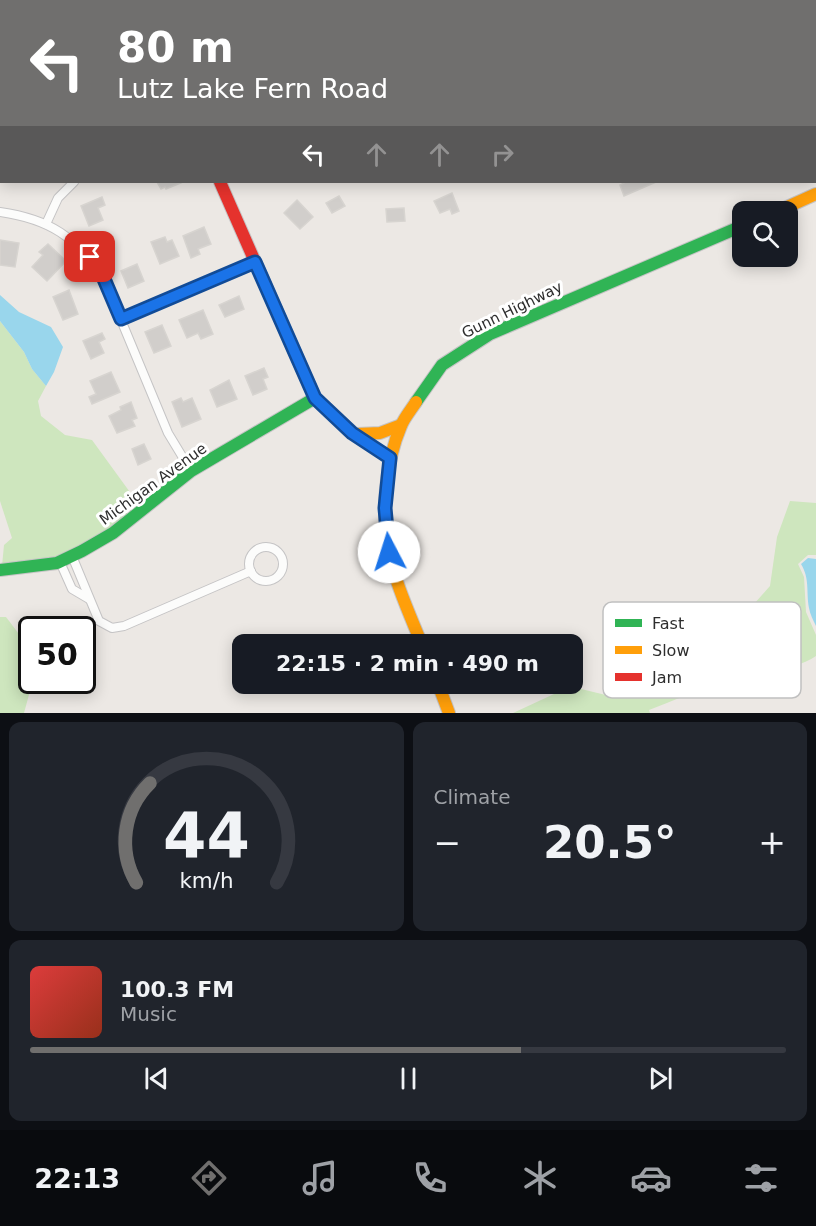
<!DOCTYPE html>
<html lang="en">
<head>
<meta charset="utf-8">
<style>
  :root { --surface:#171b24; --page:#20242c; --text:#f1f3f6; --muted:#9ea1a6; --line:#363941; --accent:#706f6e }
  body { margin:0; font-family:"DejaVu Sans",sans-serif; background:var(--page); color:var(--text); height:100vh; display:flex; flex-direction:column; font-size:22px; white-space:nowrap }
  * { box-sizing:border-box; margin:0 }
  p { font-size:20px; color:var(--muted) }
  .icon { flex:none; width:33px; height:33px; fill:none; stroke:currentColor; stroke-width:2; stroke-linecap:round; stroke-linejoin:round }
  .map { position:relative; height:713px; overflow:hidden }
  .sheet { display:flex; flex-direction:column; gap:9px; padding:9px; background:#0d0f14; flex:1 }
  .sheet>* { flex:none }
  .top-card { position:absolute; left:0px; top:0px; width:816px; height:183px; box-shadow:0 3px 15px #0003; background:#706f6e; color:#fff; overflow:hidden }
  .controls { position:absolute; left:732px; top:201px; display:grid; gap:12px }
  .controls a { display:grid; place-items:center; width:66px; height:66px; border-radius:12px; background:var(--surface); box-shadow:0 3px 15px #0003; font-size:30px }
  .speed { position:absolute; left:18px; top:616px; display:flex; gap:12px; font-size:30px; font-weight:700; text-align:center }
  .speed>* { display:grid; place-content:center; width:78px; height:78px; border-radius:50%; background:var(--surface); box-shadow:0 3px 15px #0003; line-height:1 }
  .speed .limit { border:3px solid #111; border-radius:9px; background:#fff; color:#111 }
  .pin { position:absolute; display:grid; place-items:center; width:51px; height:51px; color:#fff; margin:-26px; border-radius:12px; box-shadow:0 3px 9px #0006 }
  .me { position:absolute; width:66px; margin:-33px; rotate:355deg; stroke-linejoin:round; filter:drop-shadow(0 0 4px #0008) }
  .turn { display:flex; align-items:center; gap:21px; height:126px; padding:0 18px; font-size:27px }
  .turn .icon { width:78px; height:78px; stroke-width:2.5 }
  .turn b { display:block; font-size:42px; line-height:51px }
  .lanes { display:flex; align-items:center; height:57px; padding:0 18px; background:#0003; justify-content:center; gap:30px; direction:ltr }
  .lanes .off { opacity:.35 }
  .big { font-size:45px; font-weight:700; line-height:1.1 }
  .sheet .card { flex:1; display:flex; flex-direction:column; justify-content:center; gap:9px; min-width:0; padding:0 21px; border-radius:12px; background:var(--page) }
  .sheet .dial { align-items:center; gap:0 }
  .dial svg { height:156px; overflow:visible; fill:none; stroke:var(--line); stroke-width:7; stroke-linecap:round; text-anchor:middle }
  .dial text { fill:var(--text); stroke:none }
  .song { display:flex; align-items:center; gap:18px }
  .cover { width:72px; height:72px; border-radius:9px; background:linear-gradient(135deg,hsl(0 70% 55%),hsl(10 70% 35%)) }
  .played { height:6px; border-radius:3px; background:linear-gradient(90deg,var(--accent) 65%,var(--line) 65%) }
  .keys { display:flex; justify-content:space-around; direction:ltr }
  .heat { display:flex; justify-content:space-between; align-items:center; font-size:33px; direction:ltr }
  .sheet .tiles { flex:1; display:grid; gap:9px; grid-template-columns:1fr 1fr }
  .card:last-child { grid-column:span 2 }
  .trip { position:absolute; left:232px; top:634px; width:351px; height:60px; border-radius:12px; background:var(--surface); box-shadow:0 3px 15px #0003; font-weight:700; line-height:60px; text-align:center }
  .menu { display:flex; height:96px; justify-content:space-around; align-items:center; background:#090b0e; color:var(--muted) }
  .menu .icon { width:42px; height:42px }
  .menu .on { color:var(--accent) }
  .menu b { font-size:27px; color:var(--text) }
  .map>svg:first-child { display:block }
  .green { fill:#cee6be }
  .water { fill:#99d6ec }
  .building { fill:#d1cecb; stroke:#d7d4d0; stroke-width:1.5 }
  .lines { fill:none; stroke-linecap:round; stroke-linejoin:round }
  .lane-casing { stroke:#c5c4c5; stroke-width:7 }
  .street-casing { stroke:#c5c4c5; stroke-width:10 }
  .fast-casing { stroke:#c5c4c5; stroke-width:14 }
  .slow-casing { stroke:#c5c4c5; stroke-width:14 }
  .jam-casing { stroke:#c5c4c5; stroke-width:14 }
  .lane { stroke:#fcfcfb; stroke-width:4.5 }
  .street { stroke:#fcfcfb; stroke-width:8 }
  .fast { stroke:#30b455; stroke-width:12 }
  .slow { stroke:#ff9f0a; stroke-width:12 }
  .jam { stroke:#e5322d; stroke-width:12 }
  .route-casing { stroke:#114b97; stroke-width:15 }
  .route { stroke:#1a73e8; stroke-width:10 }
  .labels { text-anchor:middle; dominant-baseline:central; stroke-width:6; stroke-linejoin:round; paint-order:stroke }
  .street-label { font-size:15px; fill:#2e2e2e; stroke:#fff }
  .key { fill:#fff; stroke:#c0c0c0; stroke-width:1.5 }
  .key-label { font-size:16px; fill:#2e2e2e }
</style>
</head>
<body>
<div class="map">
<svg width="816" height="713" viewBox="0 0 816 713">
  <rect width="100%" height="100%" fill="#ece8e4"/>
  <g class="green">
    <path d="M0 321 24 352 32 369 46 386 38 401 41 416 65 435 92 440 140 506C110 529 80 551 43 561 30 565 15 564 2 566L4 545 12 538 0 501Z"/>
    <path d="M790 501 816 503V555H808L798 564 804 577 806 612 816 635V656C795 671 745 676 718 684 695 691 672 701 649 710L650 713H513L554 694 577 688 614 697 723 649 745 614 770 586 777 537Z"/>
    <polygon points="0,617 6,617 25,642 30,691 24,713 0,713"/>
  </g>
  <g class="water">
    <polygon points="493,0 816,0 816,123 814,2 491,1"/>
    <polygon points="0,295 19,312 51,327 63,347 54,372 46,386 32,369 24,352 0,321"/>
    <path d="M808 558 816 559V626C813 620 810 614 809 608 806 591 810 579 801 564Z"/>
  </g>
  <g class="building">
    <polygon points="157,182 183,182 166,189 165,187 161,189"/>
    <polygon points="624,182 656,182 624,196 620,185 624,183"/>
    <polygon points="452,193 459,211 452,214 450,209 440,213 434,201"/>
    <polygon points="339,196 345,206 332,213 326,203"/>
    <polygon points="102,197 105,205 98,208 103,220 89,226 81,206"/>
    <polygon points="297,200 313,217 300,229 284,213"/>
    <polygon points="404,208 405,221 387,222 386,209"/>
    <polygon points="204,227 211,244 198,249 200,254 191,258 183,236"/>
    <polygon points="165,237 167,242 172,240 179,256 160,264 151,242"/>
    <polygon points="0,240 19,243 15,267 0,265"/>
    <polygon points="48,244 66,261 47,281 32,267 43,255 39,252"/>
    <polygon points="137,264 144,281 128,288 121,271"/>
    <polygon points="69,290 78,314 63,320 53,297"/>
    <polygon points="239,296 244,309 225,317 219,305"/>
    <polygon points="203,310 213,334 201,339 198,333 187,338 179,320"/>
    <polygon points="162,325 171,346 154,353 145,332"/>
    <polygon points="102,333 105,339 99,342 104,353 91,359 83,341"/>
    <polygon points="264,368 268,377 263,379 267,389 253,395 245,376"/>
    <polygon points="111,372 120,392 92,404 89,397 96,394 90,381"/>
    <polygon points="229,380 237,399 217,407 210,390"/>
    <polygon points="181,398 183,402 192,398 201,419 182,427 172,402"/>
    <polygon points="131,402 137,418 132,420 135,426 117,433 109,416 121,410 120,407"/>
    <polygon points="144,444 151,459 138,465 132,449"/>
  </g>
  <g class="lines">
    <defs>
      <polyline id="lane" points="392,0 393,2"/>
      <g id="street">
        <polyline points="182,2 184,0"/>
        <path d="M0 212C49 219 77 237 104 279L168 433 191 471"/>
        <polyline points="46,224 58,198 74,182"/>
        <polyline points="121,319 256,262"/>
        <circle cx="266" cy="564" r="17"/>
        <polyline points="72,556 99,621 112,628 124,626 251,571"/>
        <polyline points="60,562 72,589 89,599"/>
      </g>
      <g id="fast">
        <polyline points="49,0 51,2"/>
        <polyline points="416,402 442,365 490,334 742,226"/>
        <polyline points="0,570 57,563 82,551 113,533 191,471 315,398"/>
      </g>
      <g id="slow">
        <polyline points="776,212 816,194"/>
        <path d="M416 402C411 410 404 418 401 426 385 463 381 514 389 553 396 585 410 615 422 645"/>
        <polyline points="357,434 380,433 401,425"/>
        <polyline points="438,684 449,713"/>
      </g>
      <polyline id="jam" points="220,182 315,398 353,433 390,458"/>
    </defs>
    <use href="#lane" class="lane-casing"/>
    <use href="#street" class="street-casing"/>
    <use href="#fast" class="fast-casing"/>
    <use href="#slow" class="slow-casing"/>
    <use href="#jam" class="jam-casing"/>
    <use href="#lane" class="lane"/>
    <use href="#street" class="street"/>
    <use href="#fast" class="fast"/>
    <use href="#slow" class="slow"/>
    <use href="#jam" class="jam"/>
  </g>
  <g class="lines">
    <defs>
      <polyline id="route" points="90,257 104,279 121,319 255,262 315,398 352,433 390,458 385,508 389,552"/>
    </defs>
    <use href="#route" class="route-casing"/>
    <use href="#route" class="route"/>
  </g>
  <g class="labels">
    <g class="street-label">
      <text transform="translate(512 310) rotate(-26)">Gunn Highway</text>
      <text transform="translate(153 484) rotate(-36)">Michigan Avenue</text>
    </g>
  </g>
  <rect x="603" y="602" width="198" height="96" rx="9" class="key"/>
  <rect x="615" y="619" width="27" height="8" fill="#30b455"/>
  <rect x="615" y="646" width="27" height="8" fill="#ff9f0a"/>
  <rect x="615" y="673" width="27" height="8" fill="#e5322d"/>
  <g class="key-label">
    <text x="652" y="629">Fast</text>
    <text x="652" y="656">Slow</text>
    <text x="652" y="683">Jam</text>
  </g>
</svg>
<div class="controls">
<a><svg class="icon" aria-label="search" viewBox="0 0 24 24"><circle cx="10" cy="10" r="6"/><path d="M15 15l6 6"/></svg></a>
</div>
<div class="speed"><div class="limit">50</div></div>
<div class="pin" style="left:90px;top:257px;background:#d93025"><svg class="icon" aria-label="arrive" viewBox="0 0 24 24"><path d="M6 21V4h12l-3 4 3 4H6"/></svg></div>
<svg class="me" style="left:389px;top:552px" viewBox="-20 -20 40 40"><circle r="19" fill="#fff"/><path d="M0-13L10 11 0 6-10 11z" fill="#1a73e8"/></svg>
<div class="trip">22:15 · 2 min · 490 m</div>
<div class="top-card">
<div class="turn"><svg class="icon" aria-label="left" viewBox="0 0 24 24"><path d="M17 20v-9H6M10 6l-5 5 5 5"/></svg><div><b>80 m</b>Lutz Lake Fern Road</div></div>
<div class="lanes"><svg class="icon" aria-label="left" viewBox="0 0 24 24"><path d="M17 20v-9H6M10 6l-5 5 5 5"/></svg><svg class="icon off" aria-label="ahead" viewBox="0 0 24 24"><path d="M12 20V5M6 11l6-6 6 6"/></svg><svg class="icon off" aria-label="ahead" viewBox="0 0 24 24"><path d="M12 20V5M6 11l6-6 6 6"/></svg><svg class="icon off" aria-label="right" viewBox="0 0 24 24"><path d="M7 20v-9h11M14 6l5 5-5 5"/></svg></div>
</div>
</div>
<section class="sheet">
<div class="tiles">
<div class="card dial"><svg viewBox="0 0 100 80">
<path d="M14 69A42 42 0 1 1 86 69"/>
<path d="M14 69A42 42 0 0 1 21 18" stroke="#706f6e"/>
<text x="50" y="56" font-size="32" font-weight="700">44</text>
<text x="50" y="72" font-size="11">km/h</text>
</svg></div>
<div class="card"><p>Climate</p>
<div class="heat"><a>−</a><b class="big">20.5°</b><a>+</a></div>
</div>
<div class="card">
<div class="song"><i class="cover"></i><div><b>100.3 FM</b><p>Music</p></div></div>
<div class="played"></div>
<div class="keys"><svg class="icon" aria-label="previous" viewBox="0 0 24 24"><path d="M18 5L8 12l10 7zM5 5v14"/></svg><svg class="icon" aria-label="pause" viewBox="0 0 24 24"><path d="M8 5v14M16 5v14"/></svg><svg class="icon" aria-label="next" viewBox="0 0 24 24"><path d="M6 5l10 7-10 7zM19 5v14"/></svg></div>
</div>
</div>
</section>
<nav class="menu">
<b>22:13</b>
<svg class="icon on" aria-label="directions" viewBox="0 0 24 24"><path d="M12 3l9 9-9 9-9-9zM9 14v-3h6M13 9l2 2-2 2"/></svg>
<svg class="icon" aria-label="music" viewBox="0 0 24 24"><path d="M9 18V5l10-2v13"/><circle cx="6" cy="18" r="3"/><circle cx="16" cy="16" r="3"/></svg>
<svg class="icon" aria-label="phone" viewBox="0 0 24 24"><path d="M5 4h4l2 5-3 2q2 4 5 5l2-3 5 2v4C11 20 4 13 5 4z"/></svg>
<svg class="icon" aria-label="climate" viewBox="0 0 24 24"><path d="M12 3v18M4 7l16 10M4 17L20 7"/></svg>
<svg class="icon" aria-label="car" viewBox="0 0 24 24"><path d="M5 17H2v-5l4-1 3-4h7l3 4 3 1v5h-3M9 17h6M6 11h13"/><circle cx="7" cy="17" r="2"/><circle cx="17" cy="17" r="2"/></svg>
<svg class="icon" aria-label="filters" viewBox="0 0 24 24"><path d="M4 7h16M4 17h16"/><circle cx="9" cy="7" r="2"/><circle cx="15" cy="17" r="2"/></svg>
</nav>
</body>
</html>
